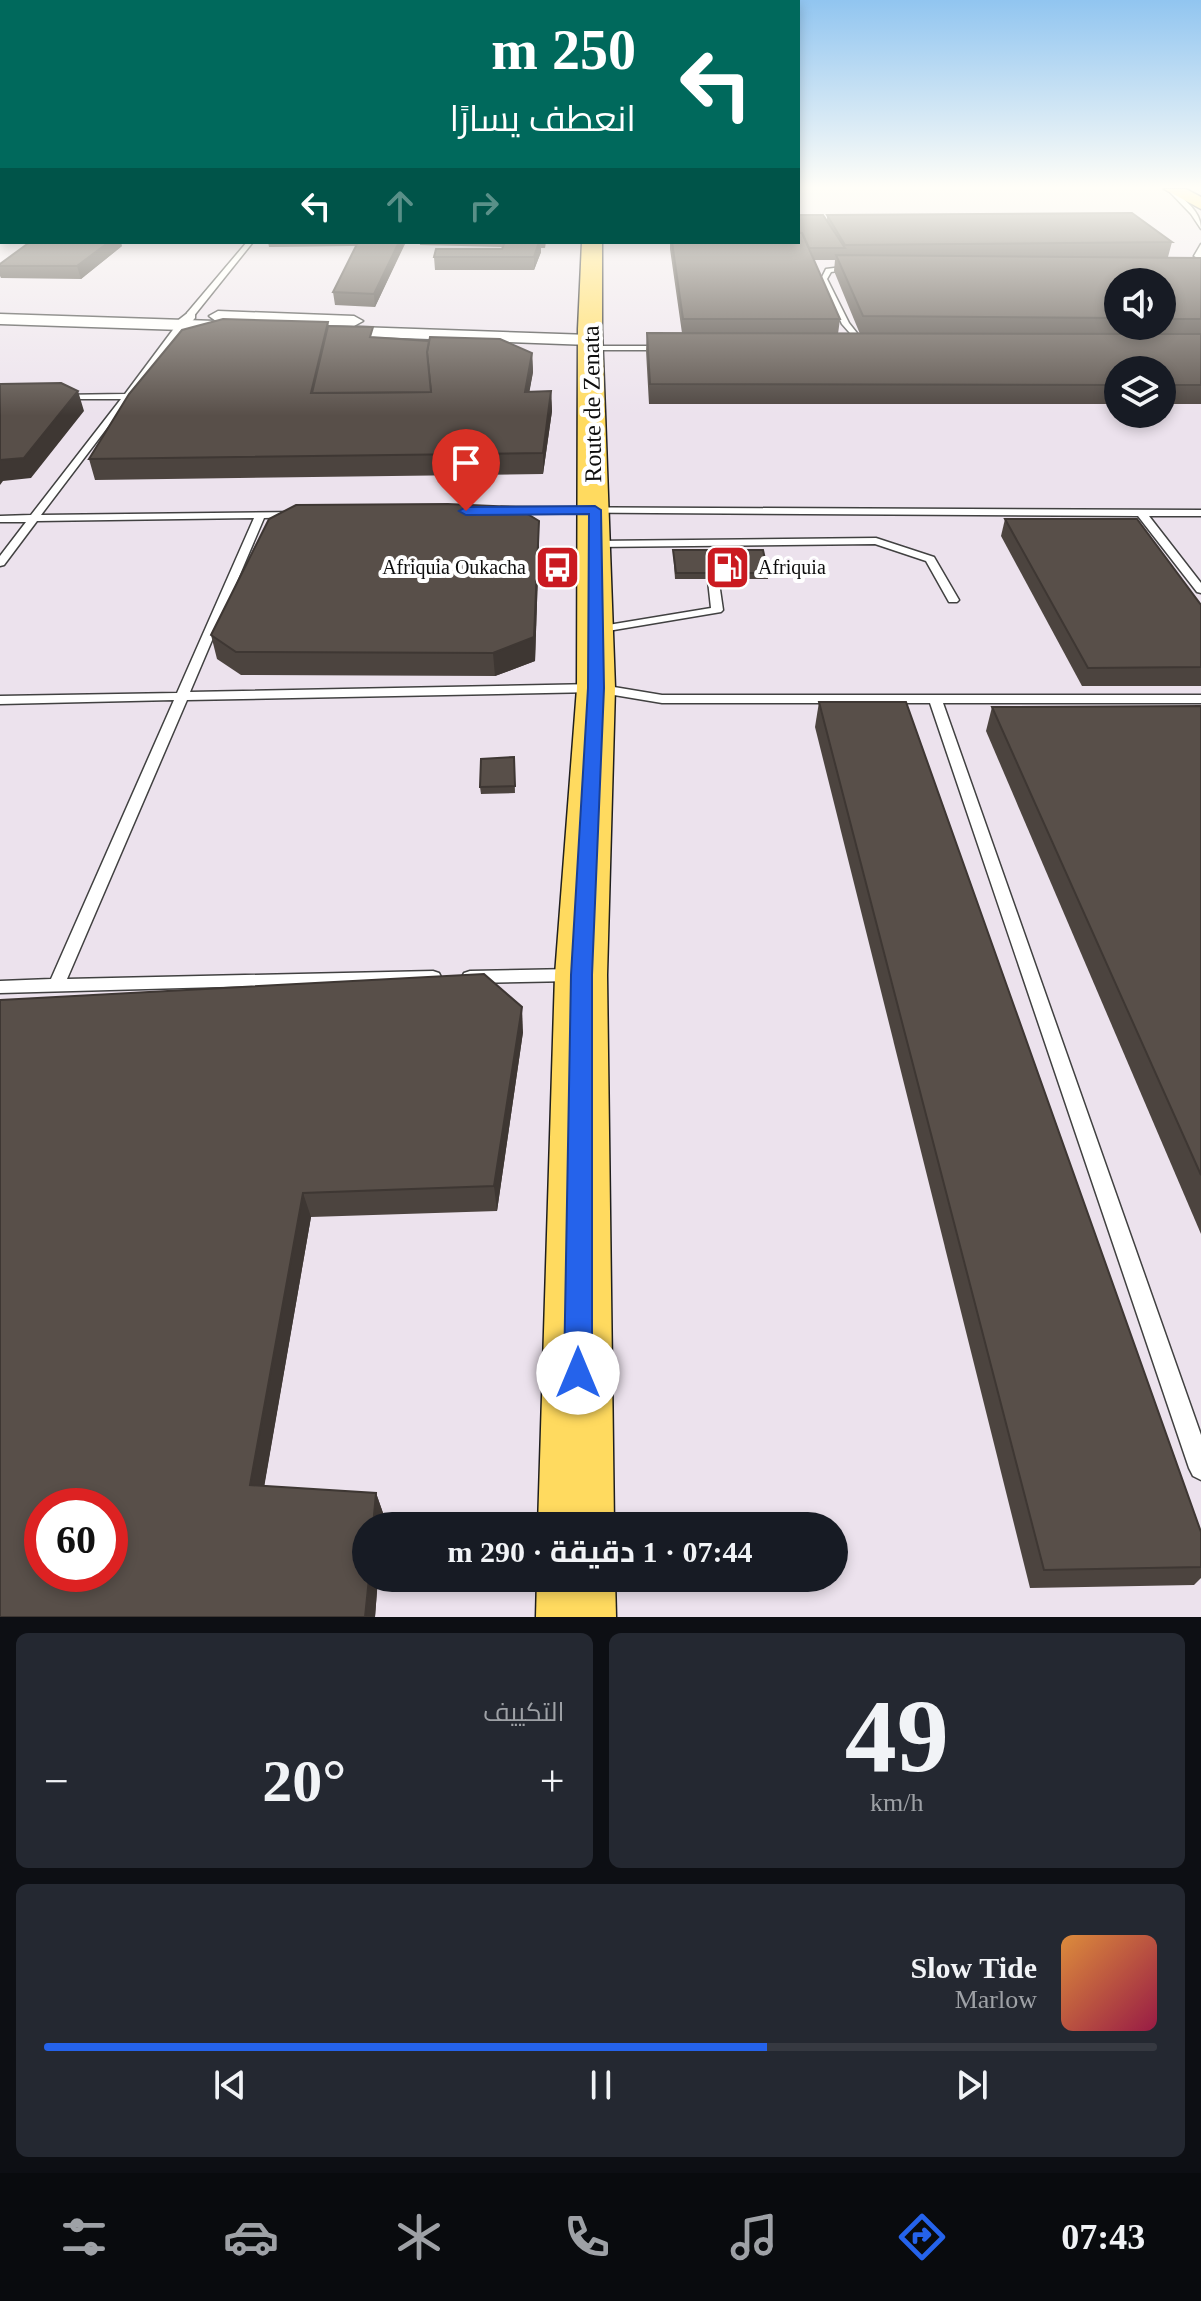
<!DOCTYPE html>
<html lang="ar">
<head>
<meta charset="utf-8">
<style>
  :root { --surface:#171b24; --page:#242831; --text:#f1f3f6; --muted:#9ea1a6; --line:#363941; --accent:#2563eb }
  body { margin:0; font-family:"Times New Roman",Cairo,serif; background:var(--page); color:var(--text); direction:rtl; height:100vh; display:flex; flex-direction:column; font-size:30px; white-space:nowrap }
  * { box-sizing:border-box; margin:0 }
  p { font-size:26px; color:var(--muted) }
  .icon { flex:none; width:44px; height:44px; fill:none; stroke:currentColor; stroke-width:2; stroke-linecap:round; stroke-linejoin:round }
  .map { position:relative; height:1617px; overflow:hidden; direction:ltr }
  .side { display:flex; flex-direction:column; gap:16px; padding:16px; background:#0d0f14; flex:1 }
  .side>* { flex:none }
  .banner { position:absolute; left:0px; top:0px; width:800px; height:244px; box-shadow:0 4px 12px #0003; direction:rtl; background:#00695c; color:#fff; overflow:hidden }
  .tools { position:absolute; left:1104px; top:268px; display:grid; gap:16px }
  .tools a { display:grid; place-items:center; width:72px; height:72px; border-radius:50%; background:var(--surface); box-shadow:0 4px 12px #0003; font-size:40px }
  .speed { position:absolute; left:24px; top:1488px; display:flex; gap:16px; font-size:40px; font-weight:700; text-align:center }
  .speed>* { display:grid; place-content:center; width:104px; height:104px; border-radius:50%; background:var(--surface); box-shadow:0 4px 12px #0003; line-height:1 }
  .speed .limit { border:12px solid #d22; background:#fff; color:#111 }
  .pin { position:absolute; display:grid; place-items:center; width:68px; height:68px; color:#fff; margin:-82px -34px; border-radius:50% 50% 50% 0; rotate:-45deg; box-shadow:0 0 8px #0007 }
  .pin .icon { rotate:45deg }
  .me { position:absolute; width:88px; margin:-44px; rotate:0deg; stroke-linejoin:round; filter:drop-shadow(0 0 6px #0008) }
  .turn { display:flex; align-items:center; gap:28px; height:168px; padding:0 32px; font-size:36px }
  .turn .icon { width:104px; height:104px; stroke-width:2.5 }
  .turn b { display:block; font-size:56px; line-height:68px }
  .lanes { display:flex; align-items:center; height:76px; padding:0 32px; background:#0003; justify-content:center; gap:40px; direction:ltr }
  .lanes .off { opacity:.35 }
  .big { font-size:60px; font-weight:700; line-height:1.1 }
  .side .tile { flex:1; display:flex; flex-direction:column; justify-content:center; gap:12px; min-width:0; padding:0 28px; border-radius:12px; background:var(--page) }
  .side .dial { align-items:center; gap:0 }
  .dial b { font-size:104px; line-height:1 }
  .song { display:flex; align-items:center; gap:24px }
  .cover { width:96px; height:96px; border-radius:12px; background:linear-gradient(135deg,hsl(30 70% 55%),hsl(340 70% 35%)) }
  .played { height:8px; border-radius:4px; background:linear-gradient(90deg,var(--accent) 65%,var(--line) 65%) }
  .keys { display:flex; justify-content:space-around; direction:ltr }
  .heat { display:flex; justify-content:space-between; align-items:center; font-size:44px; direction:ltr }
  .side .tiles { flex:1; display:grid; gap:16px; grid-template-columns:1fr 1fr }
  .tile:last-child { grid-column:span 2 }
  .trip { position:absolute; left:352px; top:1512px; width:496px; height:80px; border-radius:40px; background:var(--surface); box-shadow:0 4px 12px #0003; font-weight:700; line-height:80px; text-align:center; direction:rtl }
  .dock { display:flex; height:128px; justify-content:space-around; align-items:center; background:#090b0e; color:var(--muted) }
  .dock .icon { width:56px; height:56px }
  .dock .on { color:var(--accent) }
  .dock b { font-size:36px; color:var(--text) }
  .map>svg:first-child { display:block }
  .industrial { fill:#ece2ed; fill-rule:evenodd }
  .lines { fill:none; stroke-linecap:round; stroke-linejoin:round }
  .service-casing { stroke:#414141; stroke-width:3 }
  .minor-casing { stroke:#414141; stroke-width:3 }
  .tertiary-casing { stroke:#414141; stroke-width:3 }
  .primary-casing { stroke:#1f1f1f; stroke-width:3 }
  .service { fill:#fff; fill-rule:evenodd }
  .minor { fill:#fff; fill-rule:evenodd }
  .tertiary { fill:#fff; fill-rule:evenodd }
  .primary { fill:#ffda5f; fill-rule:evenodd }
  .wall { fill:#4c443f; fill-rule:evenodd }
  .shaded-wall { fill:#3e3733 }
  .building { fill:#584f49; stroke:#3e3733; stroke-width:2; fill-rule:evenodd }
  .route { fill:#2563eb; stroke:#184099; stroke-width:2 }
  .labels { text-anchor:middle; dominant-baseline:central; stroke-width:8; stroke-linejoin:round; paint-order:stroke }
  .far-poi-label { font-size:20px; fill:#0e0e0e; stroke:#fff; text-anchor:end }
  .street-label { font-size:24px; fill:#0e0e0e; stroke:#fff }
</style>
</head>
<body>
<div class="map">
<svg width="1201" height="1617" viewBox="0 0 1201 1617">
  <rect width="100%" height="100%" fill="#fffcef"/>
  <path class="industrial" d="M0 189 2 242H798V189H1201V1617H0ZM1118 282H1162V326H1118ZM1118 370H1162V414H1118ZM42 1506H110V1574H42ZM366 1526H834V1578H366Z"/>
  <g class="lines">
    <defs>
      <g id="service">
        <path d="M1167 189H1173C1185 201 1201 211 1201 229L1191 214Z"/>
        <polygon points="247,242 253,242 193,317 187,317 187,313"/>
        <polygon points="1201,244 1201,260 1194,256"/>
        <polygon points="850,266 852,269 831,272 827,279 849,323 868,347 864,349 842,324 821,279 826,269"/>
        <polygon points="178,323 185,325 41,515 301,512 301,516 297,517 264,518 190,692 596,684 662,695 1201,695 1201,703 943,703 1201,1435 1201,1480 1193,1476 1189,1468 930,703 662,703 596,692 187,700 67,979 433,971 439,973 441,977 439,981 0,993 0,981 51,979 174,700 0,704 0,696 177,693 254,518 37,521 4,565 0,566 0,556 26,522 0,522 0,516 31,515 121,399 57,399 57,395 125,394"/>
        <polygon points="590,346 665,346 669,348 665,350 587,350 586,348"/>
        <polygon points="501,507 1201,510 1201,516 1149,516 1201,583 1201,593 1197,592 1138,516 498,512 496,510"/>
        <polygon points="876,538 934,557 959,600 957,602 949,602 926,561 875,544 595,547 590,544 595,541"/>
        <polygon points="711,559 716,562 723,610 721,612 596,633 590,630 596,627 711,608 706,562"/>
        <polygon points="573,969 579,971 581,975 579,979 573,981 470,983 464,981 462,977 464,973 470,971"/>
      </g>
      <polygon id="minor" points="190,311 195,312 195,318 186,328 176,328 176,322"/>
      <g id="tertiary">
        <polygon points="218,311 354,316 363,321 354,326 245,322 252,327 243,332 0,324 0,314 216,321 209,316"/>
        <polygon points="328,326 590,335 599,340 590,345 322,335 319,331 322,327"/>
      </g>
      <g id="primary">
        <polygon points="1164,189 1186,189 1201,197 1201,209"/>
        <polygon points="582,242 602,242 602,329 615,688 607,975 614,1526 538,1526 555,975 577,688 578,329"/>
        <polygon points="537,1578 615,1578 616,1617 536,1617"/>
      </g>
    </defs>
    <use href="#service" class="service-casing"/>
    <use href="#minor" class="minor-casing"/>
    <use href="#tertiary" class="tertiary-casing"/>
    <use href="#primary" class="primary-casing"/>
    <use href="#service" class="service"/>
    <use href="#minor" class="minor"/>
    <use href="#tertiary" class="tertiary"/>
    <use href="#primary" class="primary"/>
  </g>
  <g class="wall">
    <path d="M798 215 827 220V215L1172 242 1168 257 1201 258V404H1162V370H1118V404H649L646 351 647 333H682L670 249V242H798ZM814 260H835L834 271 860 334H838L840 319ZM1118 282H1162V326H1118Z"/>
    <polygon points="268,242 406,242 375,307 335,305 333,292 356,246 269,247"/>
    <polygon points="420,242 546,242 545,248 541,248 541,252 534,270 435,270 434,257 502,249 503,247 420,245"/>
    <polygon points="122,246 81,279 1,278 0,276 0,264"/>
    <polygon points="328,322 328,326 375,338 532,353 533,372 529,392 551,391 552,411 543,474 95,480 89,459"/>
    <polygon points="1005,519 1201,605 1201,686 1082,686 1001,536"/>
    <polygon points="539,543 535,661 495,676 241,675 217,659 211,635"/>
    <polygon points="673,550 768,573 768,579 675,579"/>
    <polygon points="819,702 1201,1532 1201,1578 1194,1585 1030,1588 815,727"/>
    <polygon points="1201,706 1201,1234 986,731 992,707"/>
    <polygon points="514,757 515,793 481,794 480,787"/>
    <polygon points="0,1000 523,1032 497,1211 311,1217 264,1486 376,1493 383,1513 375,1617 0,1617"/>
  </g>
  <g class="shaded-wall">
    <polygon points="2,223 2,238 0,239 0,225"/>
    <polygon points="109,242 121,242 122,246 81,279 77,266"/>
    <polygon points="399,242 403,242 403,247 375,307 374,294"/>
    <polygon points="539,242 541,252 534,270 534,257"/>
    <polygon points="328,322 330,340 317,398 311,393"/>
    <polygon points="532,353 533,372 526,411 525,392"/>
    <polygon points="78,391 84,411 31,478 3,481 0,485 0,460"/>
    <polygon points="551,391 552,411 543,474 543,453"/>
    <polygon points="539,521 539,543 535,661 495,676 493,653"/>
    <polygon points="522,1007 523,1032 497,1211 494,1186"/>
    <polygon points="303,1193 311,1217 261,1505 250,1485"/>
    <polygon points="376,1493 383,1513 382,1526 373,1526"/>
    <polygon points="369,1578 378,1578 375,1617 365,1617"/>
  </g>
  <g class="building">
    <polygon points="0,206 2,206 2,223 0,225"/>
    <polygon points="1132,213 1172,242 845,245 827,215"/>
    <polygon points="798,215 823,215 845,248 809,248 802,233 800,233 798,229"/>
    <polygon points="798,233 802,233 840,319 683,319 672,242 798,242"/>
    <polygon points="30,242 109,242 77,266 0,266 0,264"/>
    <polygon points="358,242 399,242 374,294 333,292"/>
    <polygon points="505,242 539,242 534,257 434,257 436,249 502,249"/>
    <polygon points="836,255 1201,258 1201,319 1162,319 1162,282 1118,282 1118,318 863,316"/>
    <polygon points="223,319 328,322 311,393 431,392 427,352 430,337 500,339 532,353 525,392 551,391 543,453 89,459 129,394 182,330"/>
    <polygon points="328,326 373,327 370,337 429,341 427,352 431,392 312,393"/>
    <polygon points="647,333 1201,334 1201,385 1162,385 1162,370 1118,370 1118,385 650,384"/>
    <polygon points="61,383 78,391 24,458 0,460 0,384"/>
    <polygon points="448,504 516,507 539,521 534,637 493,653 236,652 211,635 269,519 296,505"/>
    <polygon points="1005,519 1137,519 1201,605 1201,667 1088,668"/>
    <polygon points="673,550 763,550 768,573 676,573"/>
    <polygon points="819,702 906,702 1201,1532 1201,1567 1044,1570"/>
    <polygon points="1201,706 1201,1175 992,707"/>
    <polygon points="514,757 515,786 480,787 481,759"/>
    <path d="M484 974 522 1007 494 1186 303 1193 250 1485 376 1493 373 1526H366V1578H369L365 1617H0V1000ZM42 1506H110V1574H42Z"/>
  </g>
  <linearGradient id="sky" x2="0" y2="1"><stop stop-color="#91c5f0"/><stop offset="0.45" stop-color="#fffef8"/><stop offset="1" stop-color="#fffef8" stop-opacity="0"/></linearGradient>
  <rect width="1201" height="416" fill="url(#sky)"/>
  <polygon class="route" points="595,506 601,510 604,688 592,975 592,1373 588,1383 578,1387 568,1383 564,1373 571,975 588,688 589,514 466,515 459,511 466,507"/>
  <defs>
    <symbol id="bus-square" viewBox="-11 -11 22 22"><rect x="-9" y="-9" width="18" height="18" rx="4" fill="#ca1a20" stroke="#fff"/><path d="M-5-6H5V4H4V6H2V4H-2V6H-4V4H-5ZM-3.5-4V0h7V-4ZM-3.5 1.2v1.5H-2V1.2ZM2 1.2v1.5H3.5V1.2Z" fill="#fff"/></symbol>
    <symbol id="fuel-square" viewBox="-11 -11 22 22"><rect x="-9" y="-9" width="18" height="18" rx="4" fill="#ca1a20" stroke="#fff"/><path d="M-5.5-6h7V0h2V4h1.3V-2.5L3-4.5l.8-.8L6-3V5H2.5V1h-1V6h-7ZM-4.2-4.7v3.2H.2V-4.7Z" fill="#fff"/></symbol>
  </defs>
  <g fill-rule="evenodd">
    <use href="#bus-square" x="532" y="542" width="51" height="51"/>
    <use href="#fuel-square" x="702" y="542" width="51" height="51"/>
  </g>
  <g class="labels">
    <g class="far-poi-label">
      <text x="526" y="567">Afriquia Oukacha</text>
      <text x="758" y="567" text-anchor="start">Afriquia</text>
    </g>
    <g class="street-label">
      <text transform="translate(592 404) rotate(-91)">Route de Zenata</text>
    </g>
  </g>
</svg>
<div class="tools">
<a><svg class="icon" aria-label="sound" viewBox="0 0 24 24"><path d="M4 9h4l5-4v14l-5-4H4zM17 9q2 3 0 6"/></svg></a>
<a><svg class="icon" aria-label="layers" viewBox="0 0 24 24"><path d="M12 4l9 5-9 5-9-5zM3 14l9 5 9-5"/></svg></a>
</div>
<div class="speed"><div class="limit">60</div></div>
<div class="pin" style="left:466px;top:511px;background:#d93025"><svg class="icon" aria-label="arrive" viewBox="0 0 24 24"><path d="M6 21V4h12l-3 4 3 4H6"/></svg></div>
<svg class="me" style="left:578px;top:1373px" viewBox="-20 -20 40 40"><circle r="19" fill="#fff"/><path d="M0-13L10 11 0 6-10 11z" fill="#2563eb"/></svg>
<div class="trip">07:44 · 1 دقيقة · 290 m</div>
<div class="banner">
<div class="turn"><svg class="icon" aria-label="left" viewBox="0 0 24 24"><path d="M17 20v-9H6M10 6l-5 5 5 5"/></svg><div><b>250 m</b>انعطف يسارًا</div></div>
<div class="lanes"><svg class="icon" aria-label="left" viewBox="0 0 24 24"><path d="M17 20v-9H6M10 6l-5 5 5 5"/></svg><svg class="icon off" aria-label="ahead" viewBox="0 0 24 24"><path d="M12 20V5M6 11l6-6 6 6"/></svg><svg class="icon off" aria-label="right" viewBox="0 0 24 24"><path d="M7 20v-9h11M14 6l5 5-5 5"/></svg></div>
</div>
</div>
<section class="side">
<div class="tiles">
<div class="tile dial"><b>49</b><p>km/h</p></div>
<div class="tile"><p>التكييف</p>
<div class="heat"><a>−</a><b class="big">20°</b><a>+</a></div>
</div>
<div class="tile">
<div class="song"><i class="cover"></i><div><b>Slow Tide</b><p>Marlow</p></div></div>
<div class="played"></div>
<div class="keys"><svg class="icon" aria-label="previous" viewBox="0 0 24 24"><path d="M18 5L8 12l10 7zM5 5v14"/></svg><svg class="icon" aria-label="pause" viewBox="0 0 24 24"><path d="M8 5v14M16 5v14"/></svg><svg class="icon" aria-label="next" viewBox="0 0 24 24"><path d="M6 5l10 7-10 7zM19 5v14"/></svg></div>
</div>
</div>
</section>
<nav class="dock">
<b>07:43</b>
<svg class="icon on" aria-label="directions" viewBox="0 0 24 24"><path d="M12 3l9 9-9 9-9-9zM9 14v-3h6M13 9l2 2-2 2"/></svg>
<svg class="icon" aria-label="music" viewBox="0 0 24 24"><path d="M9 18V5l10-2v13"/><circle cx="6" cy="18" r="3"/><circle cx="16" cy="16" r="3"/></svg>
<svg class="icon" aria-label="phone" viewBox="0 0 24 24"><path d="M5 4h4l2 5-3 2q2 4 5 5l2-3 5 2v4C11 20 4 13 5 4z"/></svg>
<svg class="icon" aria-label="climate" viewBox="0 0 24 24"><path d="M12 3v18M4 7l16 10M4 17L20 7"/></svg>
<svg class="icon" aria-label="car" viewBox="0 0 24 24"><path d="M5 17H2v-5l4-1 3-4h7l3 4 3 1v5h-3M9 17h6M6 11h13"/><circle cx="7" cy="17" r="2"/><circle cx="17" cy="17" r="2"/></svg>
<svg class="icon" aria-label="filters" viewBox="0 0 24 24"><path d="M4 7h16M4 17h16"/><circle cx="9" cy="7" r="2"/><circle cx="15" cy="17" r="2"/></svg>
</nav>
</body>
</html>
